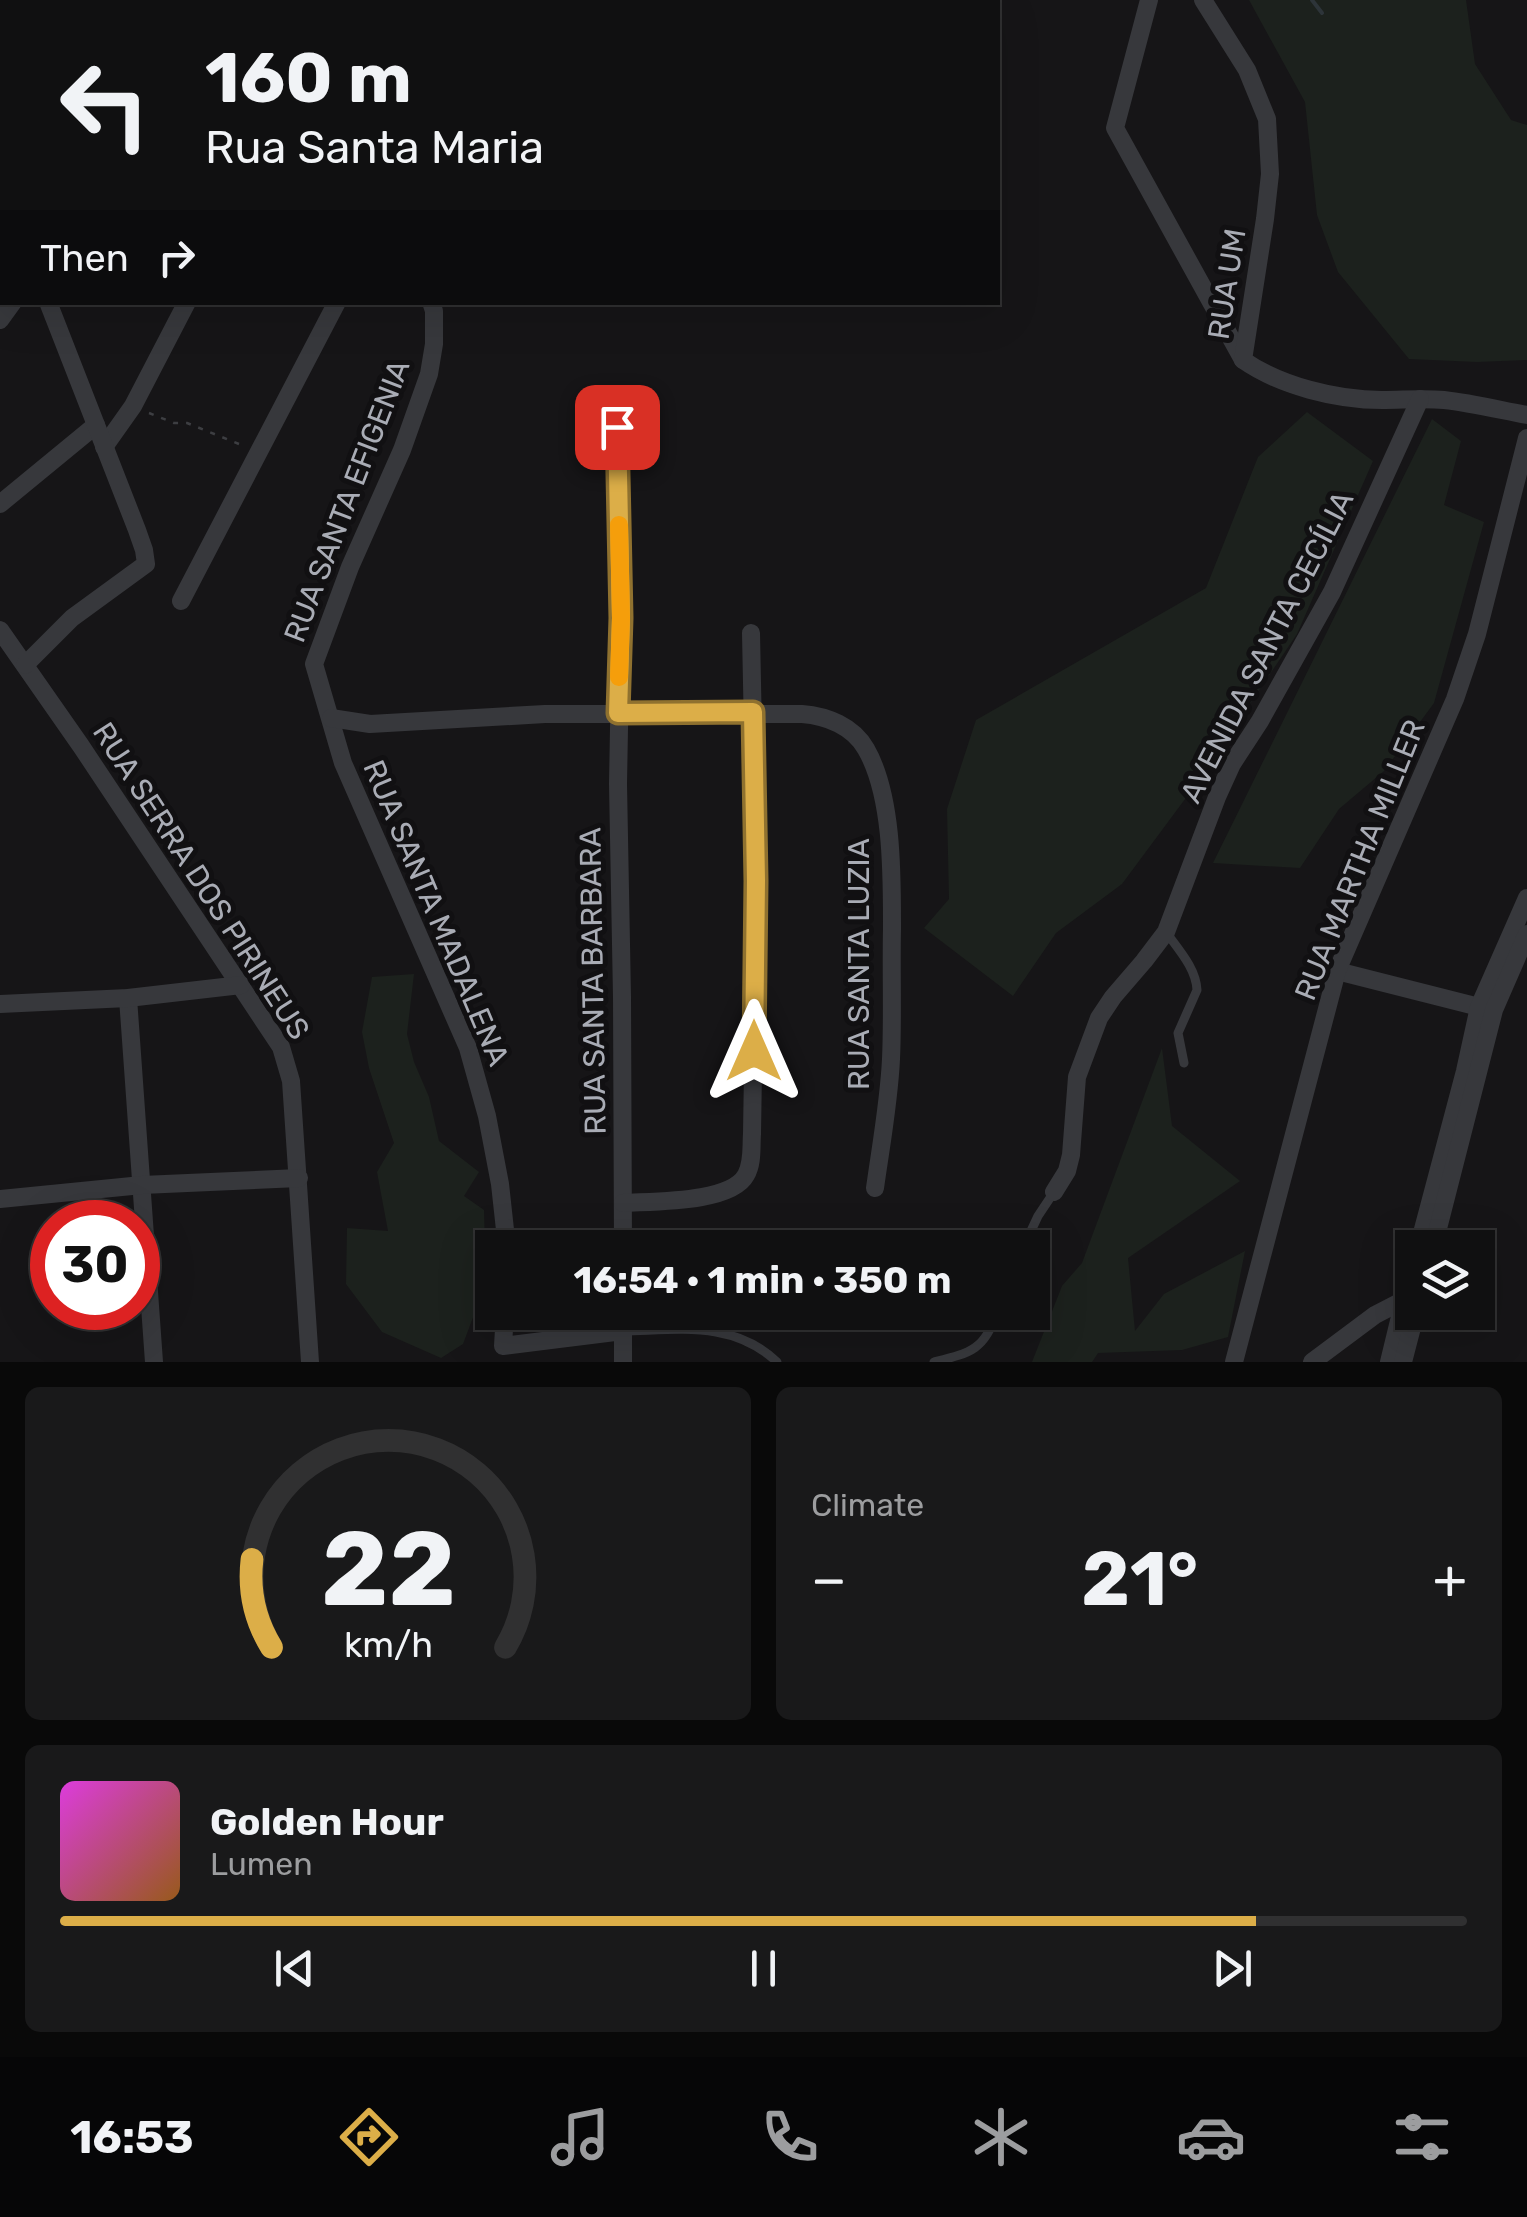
<!DOCTYPE html>
<html lang="en">
<head>
<meta charset="utf-8">
<style>
  :root { --surface:#101011; --page:#19191a; --text:#f1f3f6; --muted:#9c9d9f; --line:#303031; --accent:#dcae48 }
  body { margin:0; font-family:Rubik,sans-serif; background:var(--page); color:var(--text); height:100vh; display:flex; flex-direction:column; font-size:38px; white-space:nowrap }
  * { box-sizing:border-box; margin:0 }
  p { font-size:32px; color:var(--muted) }
  .icon { flex:none; width:55px; height:55px; fill:none; stroke:currentColor; stroke-width:2; stroke-linecap:round; stroke-linejoin:round }
  .map { position:relative; height:1362px; overflow:hidden }
  .details { display:flex; flex-direction:column; gap:25px; padding:25px; background:#090909; flex:1 }
  .details>* { flex:none }
  .top-card { position:absolute; left:0px; top:0px; width:1000px; height:305px; box-shadow:0 10px 40px #0002,0 0 0 2px var(--line); background:#101011; color:var(--text); overflow:hidden }
  .buttons { position:absolute; left:1395px; top:1230px; display:grid; gap:20px }
  .buttons a { display:grid; place-items:center; width:100px; height:100px; border-radius:0px; background:var(--surface); box-shadow:0 10px 40px #0002,0 0 0 2px var(--line); font-size:50px }
  .speed { position:absolute; left:30px; top:1200px; display:flex; gap:20px; font-size:50px; font-weight:700; text-align:center }
  .speed>* { display:grid; place-content:center; width:130px; height:130px; border-radius:50%; background:var(--surface); box-shadow:0 10px 40px #0002,0 0 0 2px var(--line); line-height:1 }
  .speed .limit { border:15px solid #d22; background:#fff; color:#111 }
  .pin { position:absolute; display:grid; place-items:center; width:85px; height:85px; color:#fff; margin:-42px; border-radius:20px; box-shadow:0 5px 15px #0006 }
  .me { position:absolute; width:110px; margin:-55px; rotate:0deg; stroke-linejoin:round; filter:drop-shadow(0 0 8px #0008) }
  .turn { display:flex; align-items:center; gap:35px; height:210px; padding:0 40px; font-size:45px }
  .turn .icon { width:130px; height:130px; stroke-width:2.5 }
  .turn b { display:block; font-size:70px; line-height:85px }
  .then { display:flex; align-items:center; height:95px; padding:0 40px; background:#0003; gap:20px; font-size:38px }
  .big { font-size:75px; font-weight:700; line-height:1.1 }
  .details .card { flex:1; display:flex; flex-direction:column; justify-content:center; gap:15px; min-width:0; padding:0 35px; border-radius:15px; background:var(--page) }
  .details .dial { align-items:center; gap:0 }
  .dial svg { height:260px; overflow:visible; fill:none; stroke:var(--line); stroke-width:7; stroke-linecap:round; text-anchor:middle }
  .dial text { fill:var(--text); stroke:none }
  .song { display:flex; align-items:center; gap:30px }
  .cover { width:120px; height:120px; border-radius:15px; background:linear-gradient(135deg,hsl(300 70% 55%),hsl(30 70% 35%)) }
  .played { height:10px; border-radius:5px; background:linear-gradient(90deg,var(--accent) 85%,var(--line) 85%) }
  .keys { display:flex; justify-content:space-around; direction:ltr }
  .heat { display:flex; justify-content:space-between; align-items:center; font-size:55px; direction:ltr }
  .details .tiles { flex:1; display:grid; gap:25px; grid-template-columns:1fr 1fr }
  .card:last-child { grid-column:span 2 }
  .trip { position:absolute; left:475px; top:1230px; width:575px; height:100px; border-radius:0px; background:var(--surface); box-shadow:0 10px 40px #0002,0 0 0 2px var(--line); font-weight:700; line-height:100px; text-align:center }
  .dock { display:flex; height:160px; justify-content:space-around; align-items:center; background:#060607; color:var(--muted) }
  .dock .icon { width:70px; height:70px }
  .dock .on { color:var(--accent) }
  .dock b { font-size:45px; color:var(--text) }
  .map>svg:first-child { display:block }
  .green { fill:#1c211d }
  .lines { fill:none; stroke-linecap:round; stroke-linejoin:round }
  .stream { stroke:#2d3439; stroke-width:4 }
  .path { stroke:#3d3e42; stroke-width:2.5; stroke-dasharray:5 8; stroke-linecap:butt }
  .lane { stroke:#37383c; stroke-width:9 }
  .street { stroke:#37383c; stroke-width:18 }
  .route-casing { stroke:#8f712f; stroke-width:25 }
  .route { stroke:#dcae48; stroke-width:18 }
  .slow { stroke:#f59e0b; stroke-width:18 }
  .labels { text-anchor:middle; dominant-baseline:central; stroke-width:10; stroke-linejoin:round; paint-order:stroke }
  .street-label { font-size:30px; fill:#a9acb5; stroke:#111012 }
</style>
</head>
<body>
<div class="map">
<svg width="1527" height="1362" viewBox="0 0 1527 1362">
  <rect width="100%" height="100%" fill="#161517"/>
  <g class="green">
    <polygon points="1249,0 1466,0 1475,64 1511,120 1527,125 1527,360 1477,362 1409,359 1338,272 1317,215 1305,102"/>
    <polygon points="1307,412 1373,461 1297,634 1191,791 1122,884 1056,933 1013,996 924,928 949,899 947,809 976,720 1206,588 1258,457"/>
    <polygon points="1432,419 1461,441 1444,505 1484,522 1434,703 1384,771 1339,809 1300,868 1213,863"/>
    <polygon points="414,974 407,1034 414,1062 429,1097 439,1141 479,1172 464,1196 484,1210 486,1283 463,1344 441,1358 382,1332 346,1284 347,1228 388,1231 377,1172 394,1143 369,1068 362,1032 372,977"/>
    <polygon points="1162,1048 1172,1126 1240,1181 1128,1258 1135,1331 1164,1294 1245,1251 1228,1337 1182,1350 1098,1353 1092,1362 1032,1362 1062,1286 1082,1263"/>
  </g>
  <g class="lines">
    <polyline class="stream" points="1312,0 1322,13"/>
    <polyline class="path" points="149,413 174,423 187,423 244,446"/>
    <g class="lane">
      <path d="M1166 932C1178 949 1196 968 1197 990L1178 1033 1184 1063"/>
      <polyline points="1023,1248 1038,1216 1054,1192"/>
      <path d="M623 1331C679 1330 733 1320 777 1362"/>
      <path d="M934 1362C970 1353 985 1350 997 1312"/>
    </g>
    <g class="street">
      <polyline points="176,0 180,2"/>
      <polyline points="1149,0 1115,128 1243,360"/>
      <path d="M1203 0 1247 70 1267 119 1270 174 1265 219 1243 360C1280 386 1337 400 1382 400 1403 400 1423 398 1444 400 1471 403 1500 410 1527 415"/>
      <polyline points="27,2 34,0"/>
      <polyline points="0,12 2,11"/>
      <polyline points="0,182 2,188"/>
      <polyline points="431,302 434,311 434,344 429,374 402,450 350,567 314,664 343,763 468,1048 487,1116 500,1184 507,1248"/>
      <polyline points="0,320 13,302"/>
      <polyline points="617,427 621,618 618,784 622,997 623,1248"/>
      <polyline points="104,447 133,406 187,302"/>
      <polyline points="0,504 96,425"/>
      <polyline points="181,601 337,302"/>
      <polyline points="0,630 81,746 281,1047 291,1081 310,1362"/>
      <polyline points="25,665 72,618 146,564 144,550 137,530 48,302"/>
      <path d="M331 718 370 724 545 714H802C827 716 853 726 866 749 893 796 892 876 892 929 891 972 893 1016 891 1059 889 1102 881 1145 875 1188"/>
      <polyline points="1337,971 1487,1009"/>
      <polyline points="128,998 154,1362"/>
      <polyline points="0,1004 128,998 241,985"/>
      <polyline points="1054,1192 1067,1171 1071,1155 1077,1077 1099,1018 1113,997 1144,961 1166,932 1217,797 1232,764 1260,721 1332,592 1420,399"/>
      <polyline points="0,1199 142,1185 299,1178"/>
      <path d="M623 1203C653 1201 731 1203 746 1175 753 1163 751 1147 752 1134L756 881 751 633"/>
      <polyline points="1418,1248 1465,1071 1479,1007 1527,898"/>
      <polyline points="1433,1248 1494,1010 1527,934"/>
      <polyline points="505,1312 503,1346 623,1331"/>
      <polyline points="623,1312 623,1362"/>
      <polyline points="1234,1362 1337,971 1455,699 1477,634 1527,438"/>
      <polyline points="1312,1362 1375,1315 1404,1300"/>
      <polyline points="1389,1362 1412,1267"/>
      <polyline points="1403,1362 1416,1312"/>
    </g>
  </g>
  <g class="lines">
    <defs>
      <polyline id="route" points="617,427 621,618 618,713 753,712 756,881 754,1051"/>
    </defs>
    <use href="#route" class="route-casing"/>
    <use href="#route" class="route"/>
    <polyline class="slow" points="619,525 621,618 619,677"/>
  </g>
  <g class="labels">
    <g class="street-label">
      <text transform="translate(1227 284) rotate(-81)">RUA UM</text>
      <text transform="translate(347 501) rotate(-69)">RUA SANTA EFIGENIA</text>
      <text transform="translate(1267 647) rotate(-63)">AVENIDA SANTA CECÍLIA</text>
      <text transform="translate(1360 860) rotate(-68)">RUA MARTHA MILLER</text>
      <text transform="translate(201 881) rotate(57)">RUA SERRA DOS PIRINEUS</text>
      <text transform="translate(436 913) rotate(67)">RUA SANTA MADALENA</text>
      <text transform="translate(859 964) rotate(-90)">RUA SANTA LUZIA</text>
      <text transform="translate(593 981) rotate(-91)">RUA SANTA BARBARA</text>
    </g>
  </g>
</svg>
<div class="buttons">
<a><svg class="icon" aria-label="layers" viewBox="0 0 24 24"><path d="M12 4l9 5-9 5-9-5zM3 14l9 5 9-5"/></svg></a>
</div>
<div class="speed"><div class="limit">30</div></div>
<div class="pin" style="left:617px;top:427px;background:#d93025"><svg class="icon" aria-label="arrive" viewBox="0 0 24 24"><path d="M6 21V4h12l-3 4 3 4H6"/></svg></div>
<svg class="me" style="left:754px;top:1051px" viewBox="-20 -20 40 40"><path d="M0-17L14 15 0 8-14 15z" fill="#dcae48" stroke="#fff" stroke-width="4"/></svg>
<div class="trip">16:54 · 1 min · 350 m</div>
<div class="top-card">
<div class="turn"><svg class="icon" aria-label="left" viewBox="0 0 24 24"><path d="M17 20v-9H6M10 6l-5 5 5 5"/></svg><div><b>160 m</b>Rua Santa Maria</div></div>
<div class="then">Then<svg class="icon" aria-label="right" viewBox="0 0 24 24"><path d="M7 20v-9h11M14 6l5 5-5 5"/></svg></div>
</div>
</div>
<section class="details">
<div class="tiles">
<div class="card dial"><svg viewBox="0 0 100 80">
<path d="M14 69A42 42 0 1 1 86 69"/>
<path d="M14 69A42 42 0 0 1 8 42" stroke="#dcae48"/>
<text x="50" y="56" font-size="32" font-weight="700">22</text>
<text x="50" y="72" font-size="11">km/h</text>
</svg></div>
<div class="card"><p>Climate</p>
<div class="heat"><a>−</a><b class="big">21°</b><a>+</a></div>
</div>
<div class="card">
<div class="song"><i class="cover"></i><div><b>Golden Hour</b><p>Lumen</p></div></div>
<div class="played"></div>
<div class="keys"><svg class="icon" aria-label="previous" viewBox="0 0 24 24"><path d="M18 5L8 12l10 7zM5 5v14"/></svg><svg class="icon" aria-label="pause" viewBox="0 0 24 24"><path d="M8 5v14M16 5v14"/></svg><svg class="icon" aria-label="next" viewBox="0 0 24 24"><path d="M6 5l10 7-10 7zM19 5v14"/></svg></div>
</div>
</div>
</section>
<nav class="dock">
<b>16:53</b>
<svg class="icon on" aria-label="directions" viewBox="0 0 24 24"><path d="M12 3l9 9-9 9-9-9zM9 14v-3h6M13 9l2 2-2 2"/></svg>
<svg class="icon" aria-label="music" viewBox="0 0 24 24"><path d="M9 18V5l10-2v13"/><circle cx="6" cy="18" r="3"/><circle cx="16" cy="16" r="3"/></svg>
<svg class="icon" aria-label="phone" viewBox="0 0 24 24"><path d="M5 4h4l2 5-3 2q2 4 5 5l2-3 5 2v4C11 20 4 13 5 4z"/></svg>
<svg class="icon" aria-label="climate" viewBox="0 0 24 24"><path d="M12 3v18M4 7l16 10M4 17L20 7"/></svg>
<svg class="icon" aria-label="car" viewBox="0 0 24 24"><path d="M5 17H2v-5l4-1 3-4h7l3 4 3 1v5h-3M9 17h6M6 11h13"/><circle cx="7" cy="17" r="2"/><circle cx="17" cy="17" r="2"/></svg>
<svg class="icon" aria-label="filters" viewBox="0 0 24 24"><path d="M4 7h16M4 17h16"/><circle cx="9" cy="7" r="2"/><circle cx="15" cy="17" r="2"/></svg>
</nav>
</body>
</html>
